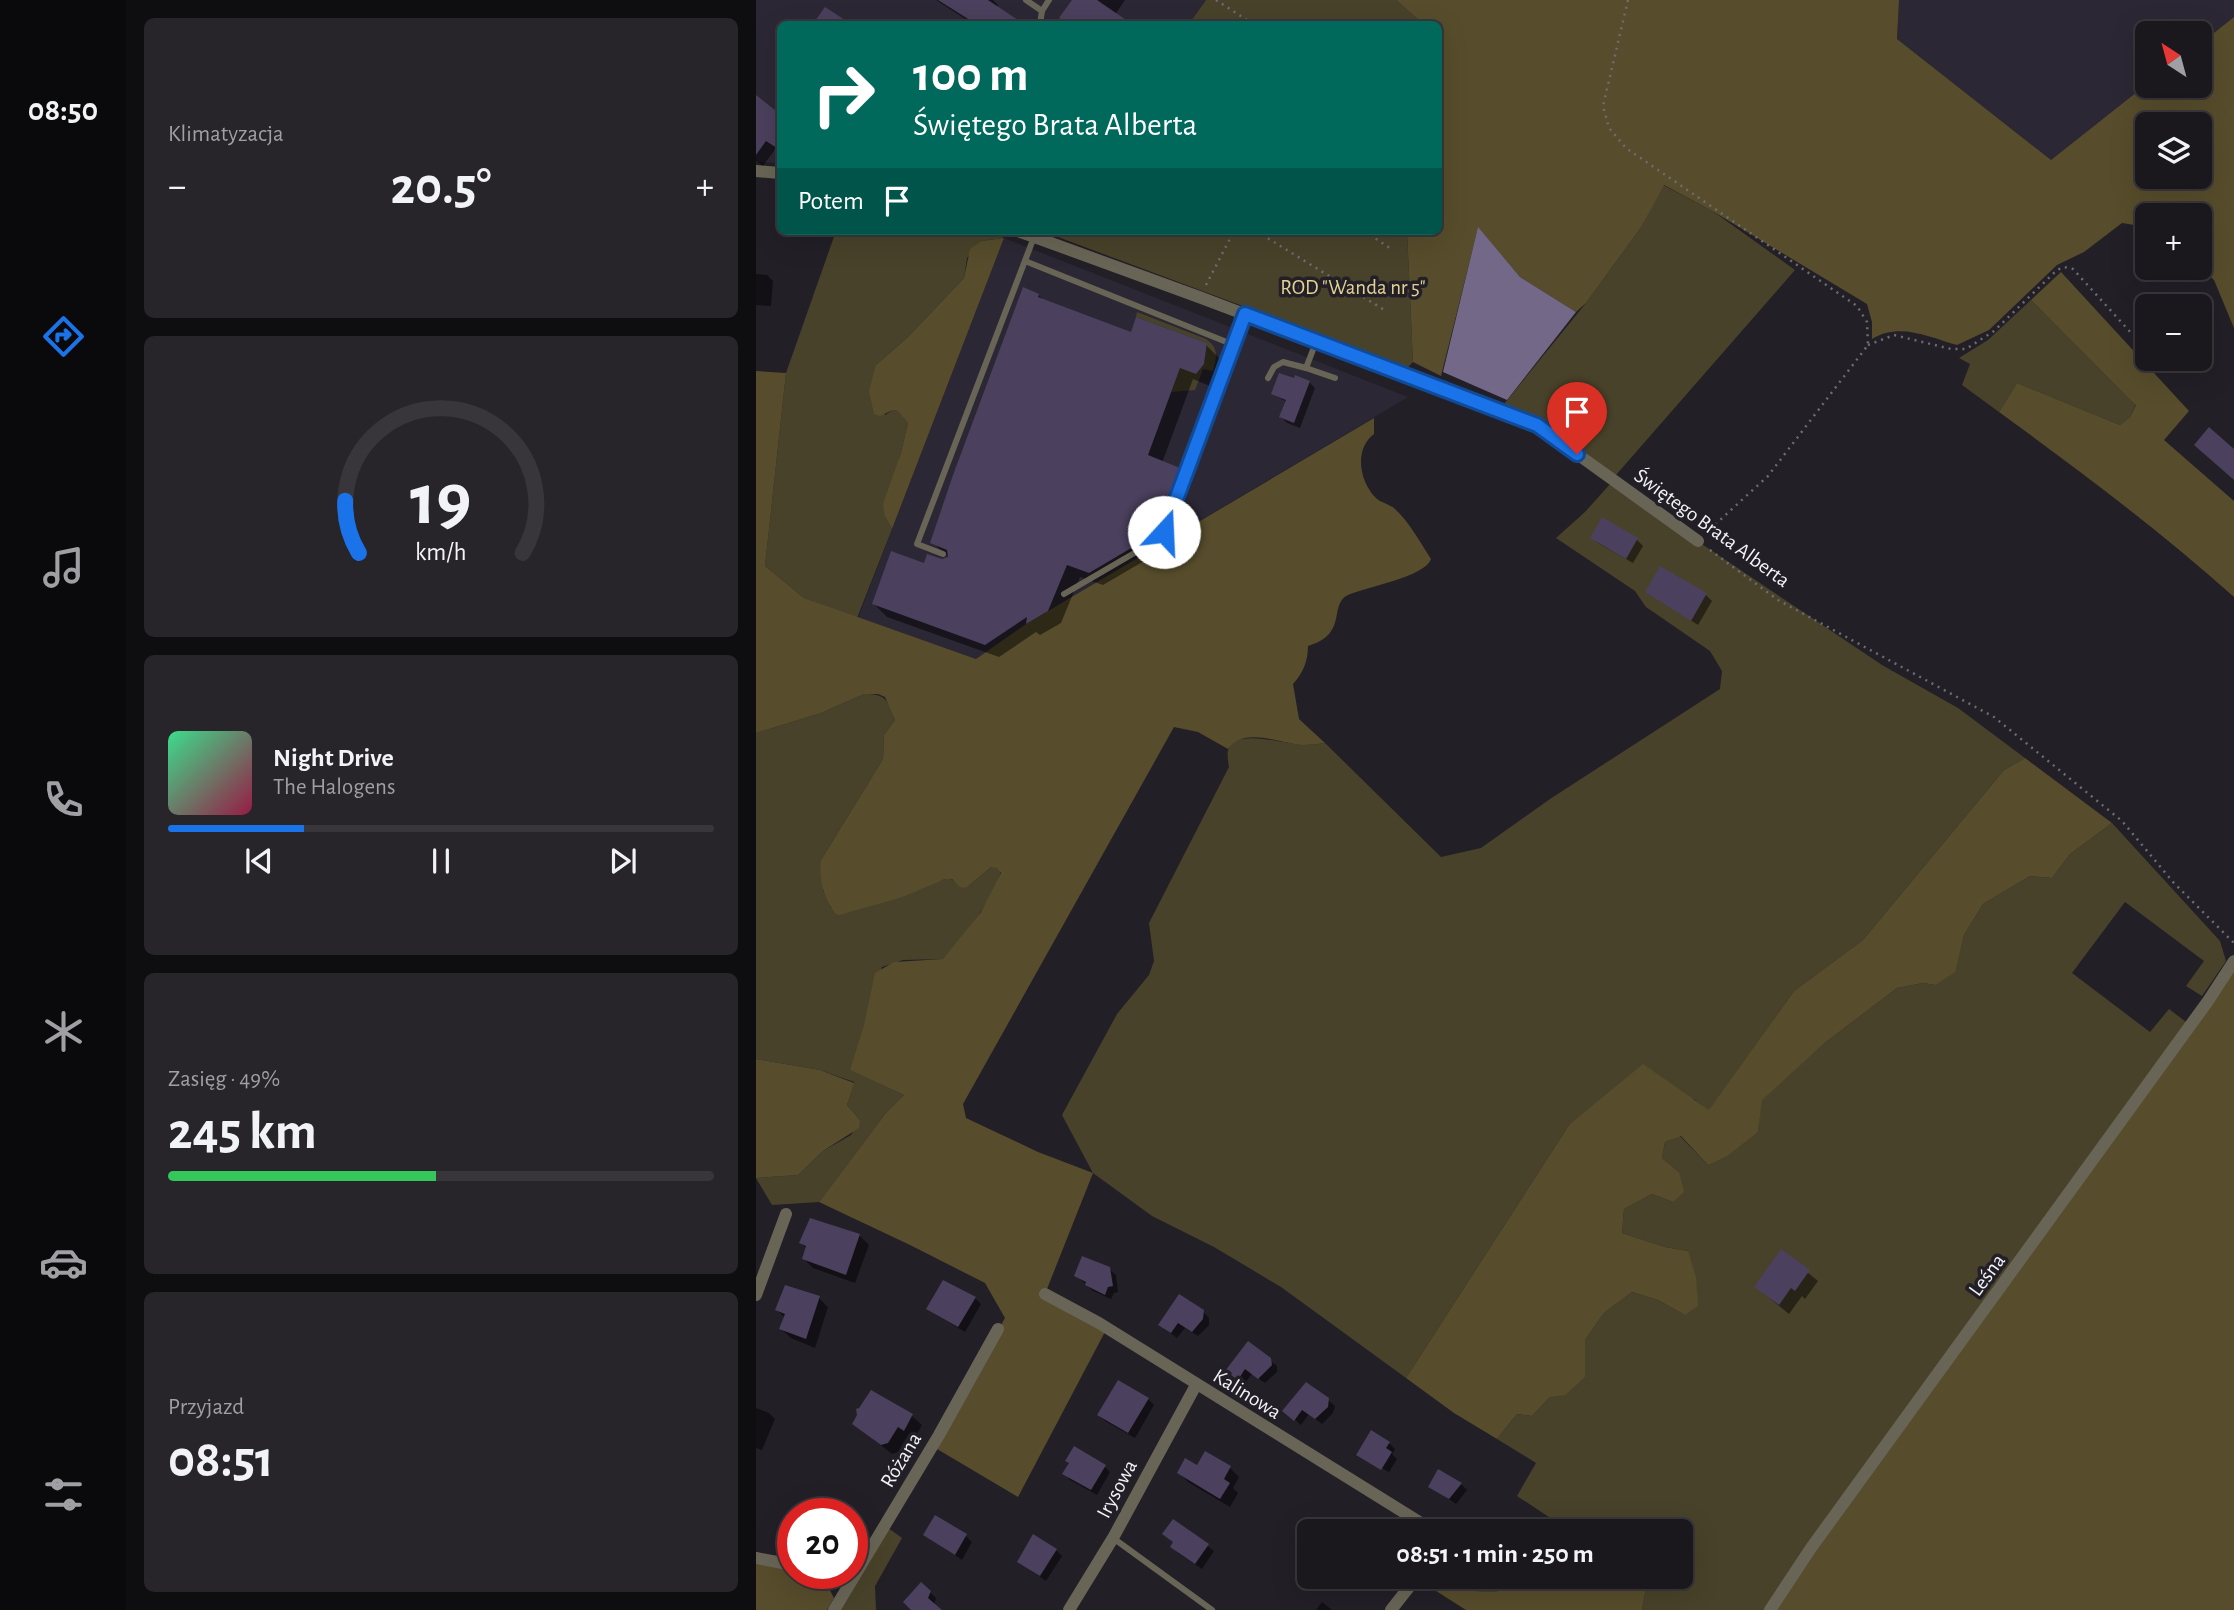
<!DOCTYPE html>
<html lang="pl">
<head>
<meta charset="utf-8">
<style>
  :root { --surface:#1a171d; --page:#27242a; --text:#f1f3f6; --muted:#9f9fa4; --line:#38363b; --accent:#1a73e8 }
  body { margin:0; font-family:"Alegreya Sans",sans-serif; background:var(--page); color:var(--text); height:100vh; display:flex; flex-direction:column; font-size:26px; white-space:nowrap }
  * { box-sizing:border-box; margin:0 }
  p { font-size:23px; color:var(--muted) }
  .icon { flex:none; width:38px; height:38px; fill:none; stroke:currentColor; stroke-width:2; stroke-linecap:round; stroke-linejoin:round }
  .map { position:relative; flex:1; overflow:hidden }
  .sheet { display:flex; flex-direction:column; gap:18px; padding:18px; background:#0e0d10; width:630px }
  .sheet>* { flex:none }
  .banner { position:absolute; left:21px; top:21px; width:665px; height:214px; border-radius:10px; box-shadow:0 7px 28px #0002,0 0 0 2px var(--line); background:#00695c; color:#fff; overflow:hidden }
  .needle { width:46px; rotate:324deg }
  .tools { position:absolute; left:1379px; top:21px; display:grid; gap:14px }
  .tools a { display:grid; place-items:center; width:77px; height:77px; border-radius:10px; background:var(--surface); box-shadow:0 7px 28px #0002,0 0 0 2px var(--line); font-size:35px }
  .speed { position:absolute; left:21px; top:1498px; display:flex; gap:14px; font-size:35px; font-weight:700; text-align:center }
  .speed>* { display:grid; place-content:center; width:91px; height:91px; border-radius:50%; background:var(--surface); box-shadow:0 7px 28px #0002,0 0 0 2px var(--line); line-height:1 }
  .speed .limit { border:10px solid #d22; background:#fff; color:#111 }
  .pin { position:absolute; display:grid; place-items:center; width:60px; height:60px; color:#fff; margin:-72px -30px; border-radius:50% 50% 50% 0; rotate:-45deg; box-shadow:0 0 7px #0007 }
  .pin .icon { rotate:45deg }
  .me { position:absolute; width:77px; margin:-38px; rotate:20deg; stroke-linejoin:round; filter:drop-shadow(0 0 5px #0008) }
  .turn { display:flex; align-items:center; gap:24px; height:147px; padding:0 21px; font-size:32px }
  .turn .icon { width:91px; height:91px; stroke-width:2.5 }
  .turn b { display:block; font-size:49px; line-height:60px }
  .then { display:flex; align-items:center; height:66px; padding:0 21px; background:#0003; gap:14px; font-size:26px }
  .big { font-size:52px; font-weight:700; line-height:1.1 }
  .sheet .tile { flex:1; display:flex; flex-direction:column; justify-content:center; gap:10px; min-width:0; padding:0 24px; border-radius:10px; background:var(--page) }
  .sheet .dial { align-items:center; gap:0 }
  .dial svg { height:182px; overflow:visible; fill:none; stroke:var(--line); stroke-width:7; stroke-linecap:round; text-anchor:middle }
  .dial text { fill:var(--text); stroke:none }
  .song { display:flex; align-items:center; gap:21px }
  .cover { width:84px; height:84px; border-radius:10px; background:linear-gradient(135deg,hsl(150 70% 55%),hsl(340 70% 35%)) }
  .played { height:7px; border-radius:4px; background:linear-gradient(90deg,var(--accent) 25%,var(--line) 25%) }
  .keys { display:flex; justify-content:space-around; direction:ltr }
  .heat { display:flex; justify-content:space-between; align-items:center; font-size:38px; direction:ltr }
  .charge { height:10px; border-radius:5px; background:linear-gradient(90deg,#34c759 49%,var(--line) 0) }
  .trip { position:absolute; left:541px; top:1519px; width:396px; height:70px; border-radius:10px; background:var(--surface); box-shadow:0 7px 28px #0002,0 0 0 2px var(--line); font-weight:700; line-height:70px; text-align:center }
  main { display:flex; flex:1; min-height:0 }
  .menu { display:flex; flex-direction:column; width:126px; justify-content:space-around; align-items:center; background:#0a090c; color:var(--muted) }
  .menu .icon { width:49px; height:49px }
  .menu .on { color:var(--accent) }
  .menu b { font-size:32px; color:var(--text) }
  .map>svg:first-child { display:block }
  .built { fill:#2c2734 }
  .green { fill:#49422a }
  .forest { fill:#574d2c; fill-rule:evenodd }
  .water { fill:#746888 }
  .shadow { fill:#0007 }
  .building { fill:#4b405d }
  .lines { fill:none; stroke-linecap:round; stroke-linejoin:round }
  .path { stroke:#6e6b72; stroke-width:2.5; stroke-dasharray:2 5; stroke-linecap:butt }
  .service { stroke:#696556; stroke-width:6 }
  .minor { stroke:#696556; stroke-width:12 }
  .route-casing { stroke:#114b97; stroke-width:18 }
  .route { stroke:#1a73e8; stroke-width:12 }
  .labels { text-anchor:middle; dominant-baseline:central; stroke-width:7; stroke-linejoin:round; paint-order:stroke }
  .park-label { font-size:21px; fill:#e3d194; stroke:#221f27 }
  .street-label { font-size:21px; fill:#f3f2f7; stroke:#221f27 }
</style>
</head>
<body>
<main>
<nav class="menu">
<b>08:50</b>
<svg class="icon on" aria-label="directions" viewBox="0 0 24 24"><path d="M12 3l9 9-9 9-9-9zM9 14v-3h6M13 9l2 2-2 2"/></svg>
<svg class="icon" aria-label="music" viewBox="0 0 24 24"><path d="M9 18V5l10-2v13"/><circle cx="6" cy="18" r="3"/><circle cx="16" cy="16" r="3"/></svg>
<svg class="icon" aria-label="phone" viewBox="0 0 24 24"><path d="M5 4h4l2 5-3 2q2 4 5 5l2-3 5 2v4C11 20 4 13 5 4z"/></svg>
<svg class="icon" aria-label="climate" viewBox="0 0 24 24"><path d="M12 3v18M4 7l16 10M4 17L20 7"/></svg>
<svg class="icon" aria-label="car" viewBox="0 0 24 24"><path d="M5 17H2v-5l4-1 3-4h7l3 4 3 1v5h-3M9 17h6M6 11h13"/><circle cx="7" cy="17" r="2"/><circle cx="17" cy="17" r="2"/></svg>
<svg class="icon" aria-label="filters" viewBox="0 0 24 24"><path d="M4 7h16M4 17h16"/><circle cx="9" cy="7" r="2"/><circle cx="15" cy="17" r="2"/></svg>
</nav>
<section class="sheet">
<div class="tile"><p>Klimatyzacja</p>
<div class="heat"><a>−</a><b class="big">20.5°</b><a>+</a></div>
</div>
<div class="tile dial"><svg viewBox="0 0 100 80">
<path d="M14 69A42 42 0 1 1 86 69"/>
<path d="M14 69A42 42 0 0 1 8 46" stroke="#1a73e8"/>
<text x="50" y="56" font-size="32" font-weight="700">19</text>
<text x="50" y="72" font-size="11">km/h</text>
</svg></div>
<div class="tile">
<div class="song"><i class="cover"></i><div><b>Night Drive</b><p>The Halogens</p></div></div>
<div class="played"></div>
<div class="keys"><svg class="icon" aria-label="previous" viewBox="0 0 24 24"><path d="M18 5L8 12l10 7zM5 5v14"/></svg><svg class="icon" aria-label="pause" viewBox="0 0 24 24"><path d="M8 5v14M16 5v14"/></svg><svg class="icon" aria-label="next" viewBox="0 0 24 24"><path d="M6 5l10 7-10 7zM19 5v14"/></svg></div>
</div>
<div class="tile"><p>Zasięg · 49%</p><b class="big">245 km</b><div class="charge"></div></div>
<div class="tile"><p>Przyjazd</p><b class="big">08:51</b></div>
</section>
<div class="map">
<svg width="1478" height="1610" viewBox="0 0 1478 1610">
  <rect width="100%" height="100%" fill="#221f27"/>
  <g class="built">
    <polygon points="0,0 450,0 433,24 24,24 24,163 0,162"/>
    <polygon points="1143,0 1478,0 1478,17 1444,44 1444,33 1391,33 1391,84 1295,160 1141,39"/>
    <polygon points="248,238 652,397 270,624 220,659 102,618"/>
  </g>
  <g class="green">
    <polygon points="450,0 640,0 667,24 433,24"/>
    <polygon points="907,185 958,212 1039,270 860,475 793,426 748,404 830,303 886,226"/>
    <polygon points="80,231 227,231 248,238 225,241 211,258 208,278 152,337 120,365 129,415 137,410 143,411 152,423 129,517 136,529 101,618 48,598 9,566 30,373"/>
    <polygon points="294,231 651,231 657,362 652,367 636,362 294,234"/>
    <polygon points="1275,300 1380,404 1374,417 1364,425 1261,383 1243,412 1206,385 1214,364 1203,358 1232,340"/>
    <path d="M381 312 450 339C463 348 461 357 457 371L447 369 439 390 415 392 424 368 448 364 451 343 380 317Z"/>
    <path d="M855 483 1126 665 1202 708 1269 758 1248 770 1107 940 1038 991 953 1111 938 1099 813 1125 650 1378 525 1287 458 1247 396 1216 337 1173 306 1115 361 1014 393 975 398 961 393 923 473 767C472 762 471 754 472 750 478 727 532 745 547 745 554 745 562 744 569 743L685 857 725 848 794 799 964 689 966 671 954 651 890 607 879 591 800 538 829 512Z"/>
    <path d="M108 694C131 694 131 700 139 720L128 735 127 759 65 860 67 890 75 908 147 897 176 883 193 878 210 888 235 867 238 866 244 870C247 887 201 946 187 959L147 960 126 967 95 1070 148 1095 129 1114 63 1202 16 1205 0 1178 42 1175 67 1151 95 1135 104 1120 91 1105 98 1082 64 1070 0 1059V733L65 713Z"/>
    <polygon points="1356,823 1464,941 1470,961 1446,996 1430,986 1448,961 1369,902 1316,973 1394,1032 1413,1009 1434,1025 1014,1610 886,1610 890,1587 885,1577 924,1577 924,1531 791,1531 796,1519 761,1496 780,1463 741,1439 761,1414 776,1416 794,1397 829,1377 829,1340 848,1313 876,1292 902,1300 929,1315 932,1251 909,1247 866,1233 868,1209 896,1194 917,1202 923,1172 906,1158 909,1142 924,1136 952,1165 1002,1132 1005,1100 1070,1042 1141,988 1167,983 1180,985 1198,972 1208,935 1227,904 1274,876 1296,878 1314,854"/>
    <polygon points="128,1525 146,1538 119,1586 120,1610 78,1610"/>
    <polygon points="661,1577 786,1577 739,1592 677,1589 658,1581"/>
  </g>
  <g class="forest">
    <path d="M640 0H1143L1141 39 1295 160 1391 84V86H1444V44L1478 17V328L1458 280 1444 266V215H1391V227L1366 223 1328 252 1301 265 1233 330 1201 345C1173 337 1143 322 1116 339V322L1111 304 958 212 908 185 886 226 830 303 820 312 764 277 722 228 685 376 657 362 651 231H682V24H667ZM1391 124H1444V177H1391Z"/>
    <polygon points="248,238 136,529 129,517 127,504 144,456 152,423 142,411 137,410 124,416 118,414 113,391 120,365 152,337 208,278 214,249 225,241"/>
    <path d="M1305 272 1433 411 1408 440 1478 501V597C1403 530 1324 471 1243 412L1261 383 1364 425 1374 417 1380 405 1275 300Z"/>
    <path d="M0 371 30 373 9 566 48 598 220 659 270 624 618 418V434C598 449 603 481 620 498 625 503 634 504 639 509 654 523 664 542 675 559 669 577 610 587 592 595 572 605 593 634 552 646 552 661 547 673 537 684L543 719 569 743C562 744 554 745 547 745 525 744 488 726 472 749L442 732 418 727 207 1104 210 1118 282 1152 337 1173 289 1294 351 1328 262 1497 176 1446 249 1318 229 1283 154 1245 63 1202 129 1114 148 1095 94 1070 108 1025 119 973 138 962 187 959 225 912 245 873 241 868 235 867 210 888 204 887 196 879H189L147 897 83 915 80 914C67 898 63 880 65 860L127 759 128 735 139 720 129 697 122 694H108L65 713 0 733Z"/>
    <polygon points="1269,758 1356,823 1314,854 1296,878 1274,876 1227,904 1208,935 1199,972 1180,985 1167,983 1141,988 1070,1042 1006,1100 1002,1132 971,1156 952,1165 925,1136 909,1142 906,1158 923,1172 928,1192 917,1202 896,1194 868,1209 866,1233 909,1247 932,1251 940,1277 942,1306 929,1315 902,1300 876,1292 848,1313 829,1340 829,1377 809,1395 794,1397 776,1416 761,1414 741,1439 698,1413 650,1378 813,1125 887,1064 953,1110 1038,991 1107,940 1248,770"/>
    <polygon points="1478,962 1478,1610 1014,1610"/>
    <polygon points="0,1059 64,1070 98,1083 91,1105 104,1120 103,1128 67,1151 42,1175 0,1178"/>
    <path d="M0 1561 37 1570V1573C61 1573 67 1576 78 1598L71 1610H0Z"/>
    <polygon points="786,1577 885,1577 890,1587 886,1610 710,1610 677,1589 739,1592"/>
  </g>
  <polygon class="water" points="722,227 764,277 820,312 751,400 687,372"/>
  <g class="shadow">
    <polygon points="180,0 237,0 242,5 241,8 265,24 217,24"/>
    <polygon points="318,0 369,0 359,15 373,24 312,24 306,18"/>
    <polygon points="0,97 24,116 24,152 20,148 7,166 0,161"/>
    <polygon points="0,274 11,275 17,281 15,306 0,305"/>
    <polygon points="282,295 289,301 376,334 450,345 463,358 460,377 454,386 437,379 406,463 423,470 436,483 412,547 347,585 324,577 305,623 284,635 280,632 243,657 131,617 118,604 169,565 194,558 176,542"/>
    <polygon points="553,382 559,388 544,428 531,423 525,417 531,402 517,394"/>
    <polygon points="847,520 881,540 887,546 877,563 842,543 836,537"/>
    <polygon points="891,592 950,595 956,601 942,625"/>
    <polygon points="103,1235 113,1245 99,1283 57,1268 48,1259 51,1249 45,1243"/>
    <polygon points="1026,1252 1062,1281 1049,1299 1046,1296 1033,1314 1000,1287"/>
    <polygon points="353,1269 360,1275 362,1292 358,1293 355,1299 337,1291 320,1275"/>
    <polygon points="63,1298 72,1307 59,1348 35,1338 25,1329 29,1318 21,1310"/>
    <polygon points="219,1298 225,1304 209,1332 179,1314 173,1308"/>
    <polygon points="447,1312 453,1318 453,1325 442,1336 429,1328 421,1338 404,1325"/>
    <polygon points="492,1344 521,1366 521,1372 509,1383 496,1374 488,1384 478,1377"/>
    <polygon points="114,1393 156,1416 166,1425 158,1439 152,1435 142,1452 136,1454 98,1424"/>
    <polygon points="392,1399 398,1405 379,1438 349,1421 343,1415"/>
    <polygon points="572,1400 579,1406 577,1413 566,1424 553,1414 545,1425 529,1410"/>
    <polygon points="0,1408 13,1413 19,1419 6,1450 0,1448"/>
    <polygon points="633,1443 639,1449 636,1454 641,1459 633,1472 603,1455"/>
    <polygon points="314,1464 348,1466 354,1472 341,1495 314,1480 309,1474"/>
    <polygon points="441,1468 474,1468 483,1477 477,1488 482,1493 474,1507 432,1482 423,1472"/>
    <polygon points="705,1484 711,1490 700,1504 674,1486"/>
    <polygon points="49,1502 71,1514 43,1514"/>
    <polygon points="179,1518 210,1536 216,1542 206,1560 169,1535"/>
    <polygon points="417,1521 458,1551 446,1569 422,1553 416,1547 419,1543 408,1534"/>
    <polygon points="96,1529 105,1537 98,1546 96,1545"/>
    <polygon points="300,1550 306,1556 290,1581 264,1562"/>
    <polygon points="600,1577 625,1577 616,1589"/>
    <polygon points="165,1584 180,1598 178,1605 183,1610 157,1610"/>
    <polygon points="566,1602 576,1610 560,1610"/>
  </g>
  <g class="building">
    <polygon points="182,0 232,0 268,24 220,24"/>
    <polygon points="316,0 341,0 376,24 313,24 303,18"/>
    <polygon points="69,7 95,24 57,24"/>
    <polygon points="0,95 24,114 24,150 10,141 0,155"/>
    <polygon points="267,287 283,294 282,297 375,332 380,317 451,343 448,364 440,374 424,368 392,455 424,468 399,534 333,573 311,565 292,611 270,624 271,617 229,645 116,604 135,551 168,563 171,554 186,559 192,557 191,550 174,543 197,475"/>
    <polygon points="523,373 538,378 539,375 554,381 538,423 523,417 530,400 515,394"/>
    <polygon points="1453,427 1478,449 1478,480 1438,445"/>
    <polygon points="846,517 882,538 870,559 834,538"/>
    <polygon points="904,566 951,593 935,621 889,592"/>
    <polygon points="54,1218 104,1234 90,1275 46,1259 50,1246 43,1243"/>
    <polygon points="1025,1249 1054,1270 1039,1291 1035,1288 1023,1305 998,1287"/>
    <polygon points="326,1256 354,1267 357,1286 352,1287 349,1295 329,1285 330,1282 318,1276"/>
    <polygon points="187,1280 220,1297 202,1327 170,1309"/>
    <polygon points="29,1285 64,1296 50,1339 23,1329 29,1314 19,1310"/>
    <polygon points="423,1294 448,1310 447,1319 436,1332 422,1323 415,1333 402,1325"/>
    <polygon points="492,1341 515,1358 516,1365 502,1379 489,1369 482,1380 469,1371"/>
    <polygon points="362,1380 393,1398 372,1433 341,1415"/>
    <polygon points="550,1382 573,1398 572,1407 559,1419 546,1410 538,1421 526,1411"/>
    <polygon points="115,1390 157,1414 148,1431 142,1427 132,1443 125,1445 96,1424 101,1415 100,1409 103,1408"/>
    <polygon points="615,1430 634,1442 630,1448 636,1452 625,1470 600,1455"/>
    <polygon points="318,1446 350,1465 335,1490 306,1474 313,1463 309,1461"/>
    <polygon points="449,1451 475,1466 468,1479 474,1483 464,1499 421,1473 429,1458 441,1465"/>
    <polygon points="682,1469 706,1483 693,1499 672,1487"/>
    <polygon points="179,1515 211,1534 199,1555 167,1535"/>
    <polygon points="417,1519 453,1544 439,1564 414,1547 417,1542 406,1534"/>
    <polygon points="277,1534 301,1549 284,1576 261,1562"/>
    <polygon points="165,1582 175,1591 172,1598 186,1610 155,1610 147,1602"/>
  </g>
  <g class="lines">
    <g class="path">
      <polyline points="460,0 497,24"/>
      <polyline points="872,0 847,106 853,128 870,148 1101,306 1111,322 1112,345 1012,476 951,532"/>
      <polyline points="500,231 630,311"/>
      <polyline points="608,231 637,250"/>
      <polyline points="450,285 478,231"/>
      <polyline points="1112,345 1138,335 1195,349 1210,349 1238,331 1301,270 1308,267 1317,269 1376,334"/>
      <polyline points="954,550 1022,600 1238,717 1366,821 1417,882 1478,943"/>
    </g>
    <g class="service">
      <polyline points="270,0 286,11 293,0"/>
      <polyline points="284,24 286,11"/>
      <polyline points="269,261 478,345"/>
      <polyline points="560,342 550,368 579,378"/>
      <polyline points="512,378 518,367 527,362 550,368"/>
      <polyline points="187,554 161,544 278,237"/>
      <polyline points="308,594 404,538 408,532 489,315"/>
      <polyline points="357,1538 456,1610"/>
    </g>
    <g class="minor">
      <polyline points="0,171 24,173"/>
      <polyline points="262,231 443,297 781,425 942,541"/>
      <polyline points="289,1294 343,1323 665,1523 666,1531"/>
      <polyline points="0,1295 30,1214"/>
      <polyline points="0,1558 37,1565"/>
      <polyline points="69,1573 92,1584"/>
      <polyline points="78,1610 183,1435 242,1329"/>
      <polyline points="313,1610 357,1538 440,1385"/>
      <polyline points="635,1610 661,1577"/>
      <polyline points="1014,1610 1055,1548 1452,1001 1478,961"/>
    </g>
  </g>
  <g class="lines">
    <defs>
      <polyline id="route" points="408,532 489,314 781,425 821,454"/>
    </defs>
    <use href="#route" class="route-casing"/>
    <use href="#route" class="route"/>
  </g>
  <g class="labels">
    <g class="park-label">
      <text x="597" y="287">ROD "Wanda nr 5"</text>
    </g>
    <g class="street-label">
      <text transform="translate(956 528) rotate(36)">Świętego Brata Alberta</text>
      <text transform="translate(1231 1275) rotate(-54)">Leśna</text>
      <text transform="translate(491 1394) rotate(32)">Kalinowa</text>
      <text transform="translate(145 1460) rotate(-59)">Różana</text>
      <text transform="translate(361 1489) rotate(-62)">Irysowa</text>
    </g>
  </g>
</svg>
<div class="tools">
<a><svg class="needle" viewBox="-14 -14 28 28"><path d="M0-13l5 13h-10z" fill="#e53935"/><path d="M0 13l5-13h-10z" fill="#9f9fa4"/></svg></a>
<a><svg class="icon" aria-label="layers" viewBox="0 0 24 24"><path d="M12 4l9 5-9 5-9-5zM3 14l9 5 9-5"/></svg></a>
<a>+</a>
<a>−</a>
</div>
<div class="speed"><div class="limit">20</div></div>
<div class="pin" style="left:821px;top:454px;background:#d93025"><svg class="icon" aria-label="arrive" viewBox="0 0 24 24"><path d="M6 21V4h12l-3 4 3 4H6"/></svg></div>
<svg class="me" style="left:408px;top:532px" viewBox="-20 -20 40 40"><circle r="19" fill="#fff"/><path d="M0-13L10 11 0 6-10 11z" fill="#1a73e8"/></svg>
<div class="trip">08:51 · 1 min · 250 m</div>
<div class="banner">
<div class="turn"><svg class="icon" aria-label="right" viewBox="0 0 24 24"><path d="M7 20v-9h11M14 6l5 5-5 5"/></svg><div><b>100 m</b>Świętego Brata Alberta</div></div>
<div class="then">Potem<svg class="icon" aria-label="arrive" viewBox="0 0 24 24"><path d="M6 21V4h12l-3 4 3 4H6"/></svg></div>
</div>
</div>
</main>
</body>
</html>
